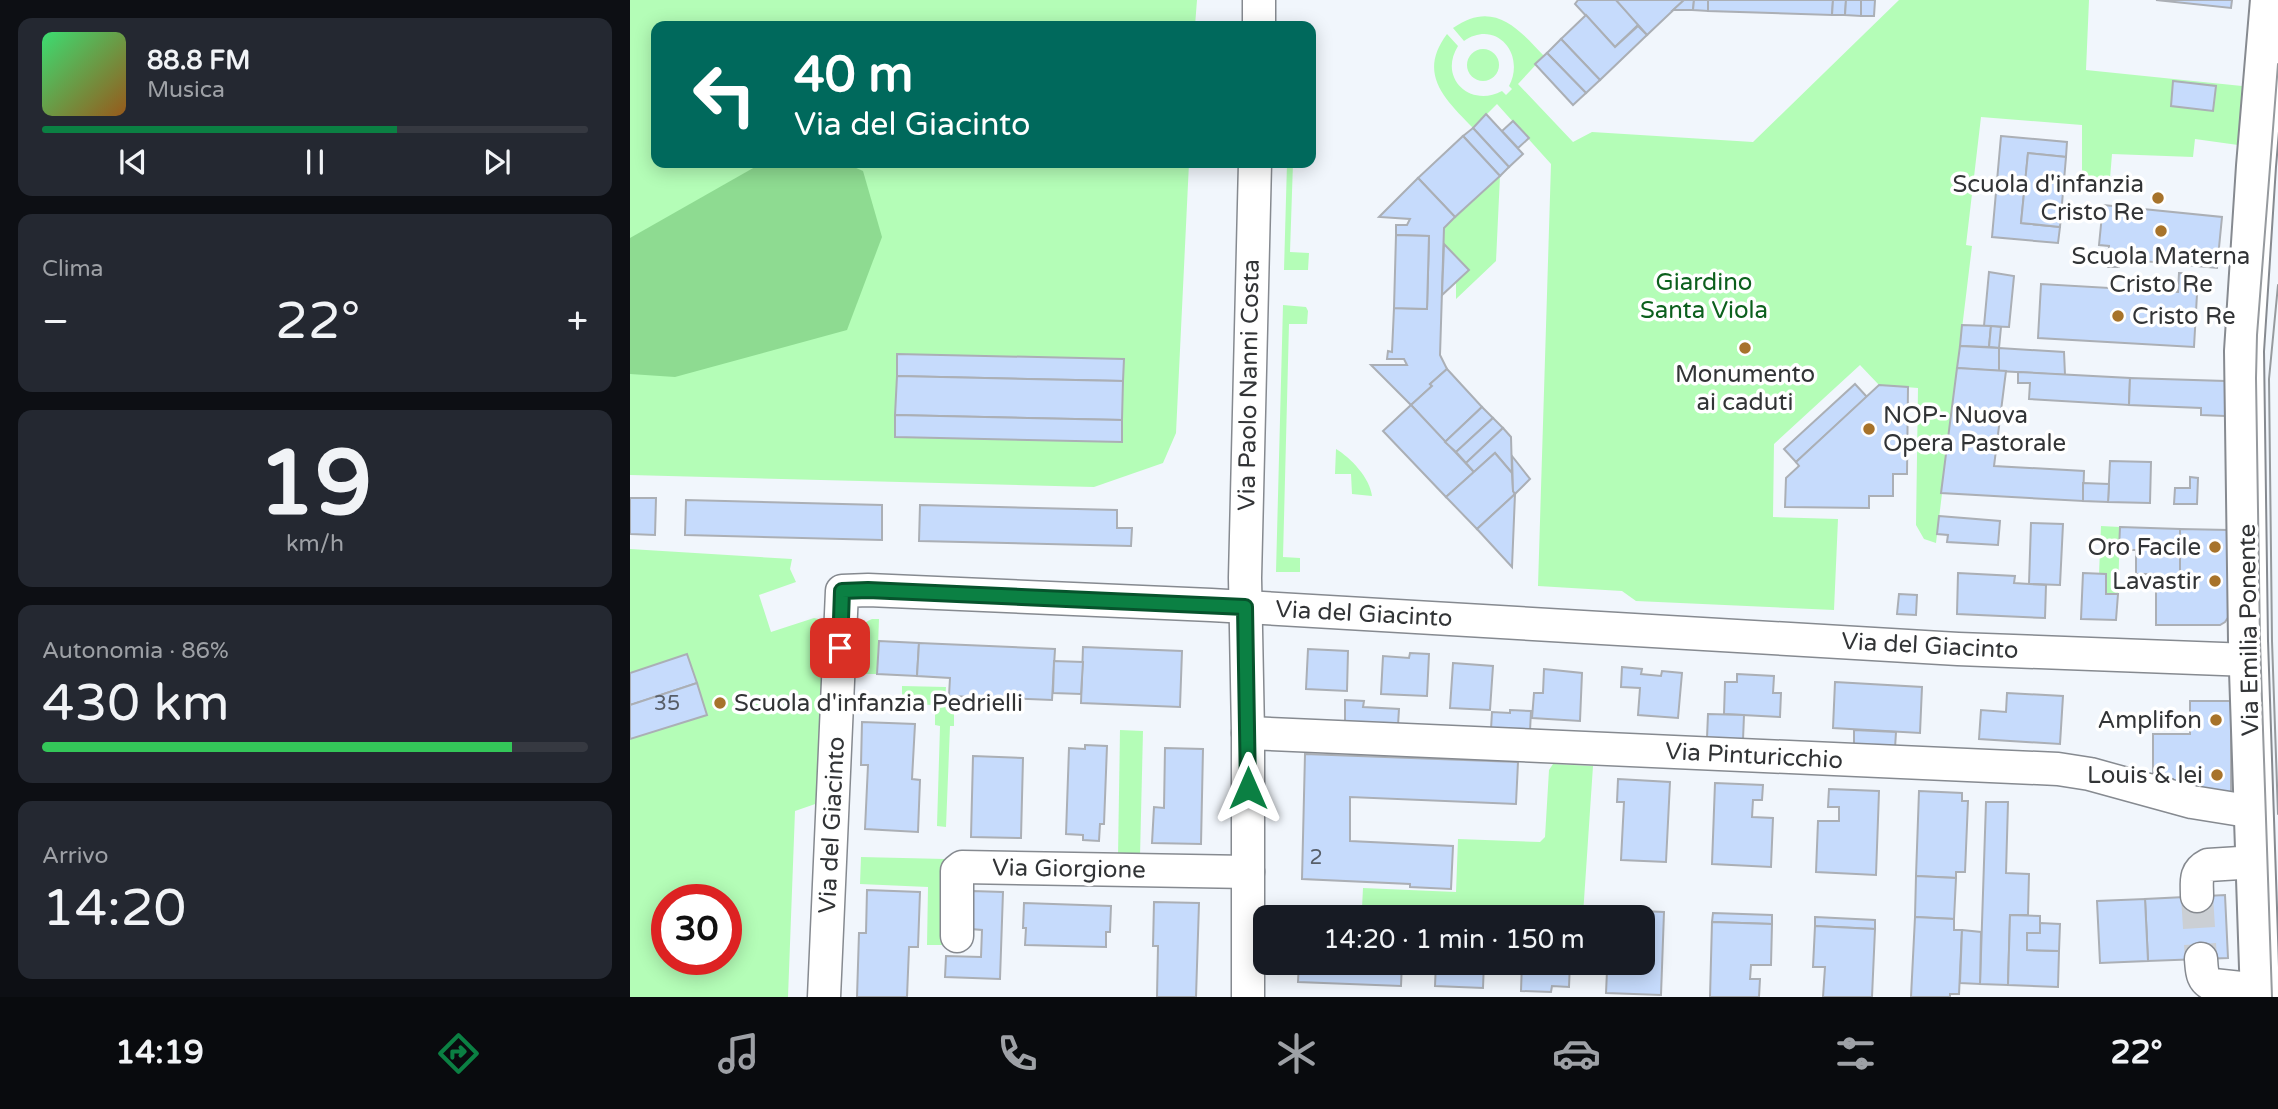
<!DOCTYPE html>
<html lang="it">
<head>
<meta charset="utf-8">
<style>
  :root { --surface:#171b24; --page:#242831; --text:#f1f3f6; --muted:#9ea1a6; --line:#363941; --accent:#0b8043 }
  body { margin:0; font-family:"Varela Round",sans-serif; background:var(--page); color:var(--text); height:100vh; display:flex; flex-direction:column; font-size:26px; white-space:nowrap }
  * { box-sizing:border-box; margin:0 }
  p { font-size:23px; color:var(--muted) }
  .icon { flex:none; width:38px; height:38px; fill:none; stroke:currentColor; stroke-width:2; stroke-linecap:round; stroke-linejoin:round }
  .map { position:relative; flex:1; overflow:hidden }
  .side { display:flex; flex-direction:column; gap:18px; padding:18px; background:#0d0f14; width:630px }
  .side>* { flex:none }
  .top-card { position:absolute; left:21px; top:21px; width:665px; height:147px; border-radius:14px; box-shadow:0 4px 18px #0003; background:#00695c; color:#fff; overflow:hidden }
  .speed { position:absolute; left:21px; top:884px; display:flex; gap:14px; font-size:35px; font-weight:700; text-align:center }
  .speed>* { display:grid; place-content:center; width:91px; height:91px; border-radius:50%; background:var(--surface); box-shadow:0 4px 18px #0003; line-height:1 }
  .speed .limit { border:10px solid #d22; background:#fff; color:#111 }
  .pin { position:absolute; display:grid; place-items:center; width:60px; height:60px; color:#fff; margin:-30px; border-radius:14px; box-shadow:0 4px 10px #0006 }
  .me { position:absolute; width:77px; margin:-38px; rotate:0deg; stroke-linejoin:round; filter:drop-shadow(0 0 5px #0008) }
  .turn { display:flex; align-items:center; gap:24px; height:147px; padding:0 28px; font-size:32px }
  .turn .icon { width:91px; height:91px; stroke-width:2.5 }
  .turn b { display:block; font-size:49px; line-height:60px }
  .big { font-size:52px; font-weight:600; line-height:1.1 }
  .side .tile { flex:1; display:flex; flex-direction:column; justify-content:center; gap:10px; min-width:0; padding:0 24px; border-radius:14px; background:var(--page) }
  .side .dial { align-items:center; gap:0 }
  .dial b { font-size:91px; line-height:1 }
  .song { display:flex; align-items:center; gap:21px }
  .cover { width:84px; height:84px; border-radius:10px; background:linear-gradient(135deg,hsl(140 70% 55%),hsl(30 70% 35%)) }
  .played { height:7px; border-radius:4px; background:linear-gradient(90deg,var(--accent) 65%,var(--line) 65%) }
  .keys { display:flex; justify-content:space-around; direction:ltr }
  .heat { display:flex; justify-content:space-between; align-items:center; font-size:38px; direction:ltr }
  .charge { height:10px; border-radius:5px; background:linear-gradient(90deg,#34c759 86%,var(--line) 0) }
  .trip { position:absolute; left:623px; top:905px; width:402px; height:70px; border-radius:14px; background:var(--surface); box-shadow:0 4px 18px #0003; font-weight:600; line-height:70px; text-align:center }
  .tab-bar { display:flex; height:112px; justify-content:space-around; align-items:center; background:#090b0e; color:var(--muted) }
  .tab-bar .icon { width:49px; height:49px }
  .tab-bar .on { color:var(--accent) }
  .tab-bar b { font-size:32px; color:var(--text) }
  main { display:flex; flex:1; min-height:0 }
  .map>svg:first-child { display:block }
  .green { fill:#b4fdb7; fill-rule:evenodd }
  .forest { fill:#8edb91 }
  .building { fill:#c6dbfc; stroke:#abafb5; stroke-width:2 }
  .lines { fill:none; stroke-linecap:round; stroke-linejoin:round }
  .minor-tunnel { stroke:#cbcfd4; stroke-width:32; stroke-dasharray:32 16; stroke-linecap:butt }
  .minor-casing { stroke:#868a90; stroke-width:35 }
  .major-casing { stroke:#868a90; stroke-width:42 }
  .minor { stroke:#fff; stroke-width:32 }
  .major { stroke:#fff; stroke-width:38 }
  .tram { stroke:#969a9e; stroke-width:2 }
  .route-casing { stroke:#07532c; stroke-width:18 }
  .route { stroke:#0b8043; stroke-width:12 }
  .poi-dot { fill:#a7732b; stroke:#fff; stroke-width:2.5 }
  .labels { text-anchor:middle; dominant-baseline:central; stroke-width:7; stroke-linejoin:round; paint-order:stroke }
  .number-label { font-size:21px; fill:#575e68 }
  .poi-label { font-size:24px; fill:#323436; stroke:#fff; text-anchor:end }
  .park-label { font-size:24px; fill:#0c601d; stroke:#fff }
  .street-label { font-size:24px; fill:#323436; stroke:#fff }
</style>
</head>
<body>
<main>
<section class="side">
<div class="tile">
<div class="song"><i class="cover"></i><div><b>88.8 FM</b><p>Musica</p></div></div>
<div class="played"></div>
<div class="keys"><svg class="icon" aria-label="previous" viewBox="0 0 24 24"><path d="M18 5L8 12l10 7zM5 5v14"/></svg><svg class="icon" aria-label="pause" viewBox="0 0 24 24"><path d="M8 5v14M16 5v14"/></svg><svg class="icon" aria-label="next" viewBox="0 0 24 24"><path d="M6 5l10 7-10 7zM19 5v14"/></svg></div>
</div>
<div class="tile"><p>Clima</p>
<div class="heat"><a>−</a><b class="big">22°</b><a>+</a></div>
</div>
<div class="tile dial"><b>19</b><p>km/h</p></div>
<div class="tile"><p>Autonomia · 86%</p><b class="big">430 km</b><div class="charge"></div></div>
<div class="tile"><p>Arrivo</p><b class="big">14:20</b></div>
</section>
<div class="map">
<svg width="1648" height="997" viewBox="0 0 1648 997">
  <rect width="100%" height="100%" fill="#f1f6fc"/>
  <g class="green">
    <polygon points="0,0 567,0 565,26 26,26 26,163 559,163 546,433 533,463 464,487 0,475"/>
    <path d="M1269 0H1459L1456 70 1612 86 1608 145 1565 139 1563 157 1482 154 1479 191 1452 190V125L1351 117 1336 245 1342 246 1306 543 1294 539 1286 525 1288 388 1249 385 1230 365 1144 444 1143 517 1208 519 1204 610 1006 601 992 591 908 586 921 164 867 104 843 128C815 99 787 74 817 34L828 46C808 78 840 108 872 91L876 95 882 89 879 86C896 54 866 19 834 41L823 28C863 0 887 27 914 56L888 84 943 142 962 132 1123 142Z"/>
    <circle cx="853" cy="65" r="16"/>
    <polygon points="657,163 663,163 660,252 679,253 678,270 654,270"/>
    <polygon points="870,176 866,261 826,299 826,282 838,270 814,244 814,228"/>
    <polygon points="653,305 676,307 678,311 677,324 659,324 653,557 670,558 670,572 646,572"/>
    <path d="M706 449C721 458 740 478 742 496L722 494 721 474H705Z"/>
    <polygon points="1471,526 1490,527 1488,594 1476,594 1476,574 1469,574"/>
    <path d="M0 549 162 559 160 569 166 582 129 595 141 632 184 618C194 619 196 626 198 635L191 802 165 811 158 997H0ZM37 900H96V959H37Z"/>
    <path d="M242 619H249L247 674H228C228 656 223 625 242 619Z"/>
    <polygon points="272,686 316,687 315,700 324,701 324,726 320,726 316,827 307,826 310,726 305,725 305,705 272,704"/>
    <polygon points="490,730 513,731 510,857 488,857"/>
    <polygon points="923,764 963,766 953,915 732,908 733,888 826,892 828,839 910,842 915,837 919,770"/>
    <polygon points="231,857 315,859 315,945 297,945 298,887 230,884"/>
  </g>
  <polygon class="forest" points="132,163 215,163 233,171 252,237 217,330 45,377 0,374 0,238"/>
  <g class="building">
    <polygon points="948,0 986,0 1009,24 985,47 945,4"/>
    <polygon points="986,0 1054,0 1017,35"/>
    <polygon points="1054,0 1064,0 1063,10 1043,10"/>
    <polygon points="1064,0 1078,0 1078,11 1063,10"/>
    <polygon points="1078,0 1203,0 1202,15 1078,11"/>
    <polygon points="1203,0 1216,0 1215,15 1202,15"/>
    <polygon points="1216,0 1231,0 1231,16 1215,15"/>
    <polygon points="1231,0 1245,0 1244,16 1231,16"/>
    <polygon points="1526,0 1602,0 1601,8"/>
    <polygon points="956,15 985,47 1008,26 1017,35 970,80 931,39"/>
    <polygon points="931,39 970,80 956,93 917,53"/>
    <polygon points="917,53 956,93 943,105 905,64"/>
    <polygon points="1543,81 1586,86 1583,111 1541,106"/>
    <polygon points="856,114 893,154 879,167 843,128"/>
    <polygon points="883,121 899,138 888,148 872,131"/>
    <polygon points="843,128 879,167 870,176 833,136"/>
    <polygon points="833,136 870,176 825,217 788,178"/>
    <polygon points="1371,136 1437,142 1436,157 1398,153 1391,223 1430,227 1428,243 1362,237"/>
    <polygon points="1398,153 1436,157 1430,227 1391,223"/>
    <polygon points="788,178 825,217 814,228 810,355 817,369 800,384 802,386 781,405 741,365 777,365 774,359 757,359 758,351 762,352 764,308 797,309 799,236 766,235 766,225 777,225 780,219 749,217"/>
    <polygon points="1473,205 1592,217 1587,268 1492,259 1489,267 1478,267 1479,246 1469,245"/>
    <polygon points="766,235 799,236 797,309 764,308"/>
    <polygon points="814,244 839,270 812,295"/>
    <polygon points="1359,272 1384,276 1379,327 1354,326"/>
    <polygon points="1549,273 1566,274 1564,293 1567,294 1564,347 1408,338 1411,284 1548,292"/>
    <polygon points="1332,325 1361,326 1359,347 1330,346"/>
    <polygon points="1361,326 1371,327 1369,348 1359,347"/>
    <polygon points="1330,346 1369,348 1369,371 1327,368"/>
    <polygon points="1369,348 1434,352 1435,375 1369,371"/>
    <polygon points="267,354 494,359 493,381 267,376"/>
    <polygon points="1327,368 1376,371 1364,466 1454,471 1453,501 1311,493"/>
    <polygon points="817,369 852,407 815,442 781,405 802,386 800,384"/>
    <polygon points="1388,372 1500,378 1499,405 1399,399 1400,383 1388,383"/>
    <polygon points="267,376 493,381 492,420 265,415"/>
    <polygon points="1500,378 1595,381 1595,416 1571,415 1571,408 1499,405"/>
    <polygon points="1225,384 1237,397 1166,462 1154,449"/>
    <polygon points="1249,385 1278,387 1277,474 1263,474 1263,496 1239,496 1239,508 1155,507 1156,478 1169,466 1166,462"/>
    <polygon points="781,405 844,472 816,497 753,431"/>
    <polygon points="852,407 863,418 826,452 815,442"/>
    <polygon points="265,415 492,420 492,442 265,437"/>
    <polygon points="863,418 873,428 836,463 826,452"/>
    <polygon points="873,428 881,437 882,473 865,453 844,472 836,463"/>
    <polygon points="865,453 882,473 883,491 885,494 847,529 816,497"/>
    <polygon points="882,456 900,479 885,494 883,491"/>
    <polygon points="1480,461 1521,462 1520,503 1478,502"/>
    <polygon points="1560,477 1568,478 1567,504 1544,504 1545,488 1560,488"/>
    <polygon points="1453,483 1479,484 1478,502 1453,501"/>
    <polygon points="885,494 882,567 847,529"/>
    <polygon points="0,498 26,498 25,535 0,534"/>
    <polygon points="56,500 252,505 252,540 55,535"/>
    <polygon points="290,505 487,510 487,528 502,528 501,546 289,541"/>
    <polygon points="1309,516 1370,521 1368,545 1317,542 1318,535 1307,534"/>
    <polygon points="1401,523 1433,524 1430,585 1399,584"/>
    <polygon points="1490,527 1550,529 1550,584 1526,584 1526,574 1506,574 1506,550 1489,550"/>
    <polygon points="1550,529 1599,530 1599,616 1595,622 1590,625 1526,625 1526,584 1550,584"/>
    <polygon points="1328,573 1385,576 1384,583 1416,585 1415,618 1327,614"/>
    <polygon points="1453,573 1476,574 1476,594 1488,594 1486,620 1451,619"/>
    <polygon points="1269,594 1287,595 1286,615 1267,614"/>
    <polygon points="249,641 289,643 287,676 247,674"/>
    <polygon points="289,643 425,649 422,700 319,696 320,678 287,676"/>
    <polygon points="453,647 552,651 550,707 451,703"/>
    <polygon points="678,649 718,651 717,691 676,689"/>
    <polygon points="780,653 799,654 797,696 751,694 753,656 779,658"/>
    <polygon points="57,654 67,683 0,705 0,673"/>
    <polygon points="424,661 453,662 451,694 423,693"/>
    <polygon points="823,663 863,666 860,710 820,708"/>
    <polygon points="992,667 1012,669 1011,674 1031,676 1032,671 1052,673 1048,718 1008,715 1010,688 991,687"/>
    <polygon points="914,669 952,673 950,721 902,718 904,693 913,693"/>
    <polygon points="1107,674 1144,676 1143,693 1151,693 1150,717 1094,714 1095,682 1107,682"/>
    <polygon points="1205,682 1292,687 1290,733 1203,728"/>
    <polygon points="67,683 77,715 0,739 0,705"/>
    <polygon points="1377,693 1433,696 1430,744 1349,739 1351,710 1376,712"/>
    <polygon points="715,700 734,701 733,707 769,709 768,725 715,722"/>
    <polygon points="1560,701 1601,701 1601,792 1543,788 1543,779 1523,779 1523,734 1560,734"/>
    <polygon points="880,710 901,711 900,731 861,729 862,712 880,713"/>
    <polygon points="1078,714 1114,715 1113,740 1077,738"/>
    <polygon points="232,722 285,724 282,779 290,780 288,832 235,829 238,765 231,765"/>
    <polygon points="1224,730 1266,732 1265,748 1224,746"/>
    <polygon points="455,745 477,746 474,824 470,824 469,841 453,840 453,835 436,834 439,748 455,749"/>
    <polygon points="535,748 573,749 571,844 522,843 524,807 534,808"/>
    <polygon points="675,754 888,762 886,804 720,797 720,841 823,846 821,889 780,887 780,884 672,879"/>
    <polygon points="343,756 393,758 391,838 341,837"/>
    <polygon points="988,779 1040,782 1036,862 991,860 994,802 987,802"/>
    <polygon points="1085,783 1133,785 1132,800 1123,800 1122,817 1143,818 1141,867 1082,864"/>
    <polygon points="1199,789 1249,791 1246,875 1186,872 1188,821 1209,821 1209,807 1198,807"/>
    <polygon points="1289,791 1332,793 1332,801 1338,801 1335,872 1326,872 1326,878 1286,876"/>
    <polygon points="1356,802 1378,802 1376,873 1399,874 1398,915 1380,915 1378,985 1350,984"/>
    <polygon points="1286,876 1326,878 1324,919 1285,917"/>
    <polygon points="237,890 290,892 288,947 279,947 277,997 227,997 229,933 236,933"/>
    <polygon points="342,891 373,892 370,979 315,977 316,956 351,957 352,930 341,929"/>
    <polygon points="1595,895 1598,958 1518,961 1515,899"/>
    <polygon points="1515,899 1518,961 1470,963 1467,901"/>
    <polygon points="524,902 569,903 566,997 527,997 528,946 523,946"/>
    <polygon points="394,903 481,906 480,932 476,932 476,947 395,945 396,928 393,928"/>
    <polygon points="987,910 1034,912 1031,995 976,993 977,971 984,972 985,962 1013,962 1013,917 987,917"/>
    <polygon points="1083,913 1142,915 1142,924 1082,922"/>
    <polygon points="1380,915 1410,916 1410,933 1397,933 1397,950 1429,951 1428,987 1378,985"/>
    <polygon points="1185,917 1245,920 1245,929 1185,926"/>
    <polygon points="1285,917 1324,919 1324,930 1332,930 1329,994 1320,994 1320,997 1281,997"/>
    <polygon points="1082,922 1142,924 1141,965 1121,965 1120,979 1130,979 1129,997 1080,997"/>
    <polygon points="1410,923 1430,924 1429,951 1397,950 1397,933 1410,933"/>
    <polygon points="1185,926 1245,929 1242,997 1193,997 1195,967 1183,967"/>
    <polygon points="1332,930 1351,932 1350,984 1330,983"/>
    <polygon points="669,962 772,962 771,986 668,982"/>
    <polygon points="806,962 854,962 853,988 805,986"/>
    <polygon points="892,962 940,962 939,987 922,986 921,992 891,991"/>
  </g>
  <g class="lines">
    <polyline class="minor-tunnel" points="1567,896 1571,959"/>
    <defs>
      <g id="minor">
        <polyline points="629,26 629,0"/>
        <polyline points="618,733 1428,769 1460,774 1562,802 1624,812"/>
        <path d="M1567 896C1567 882 1564 872 1578 865L1626 862"/>
        <polyline points="327,936 327,871 332,867 618,872"/>
        <path d="M1571 959C1572 970 1571 980 1583 985L1630 990"/>
        <polyline points="194,997 212,591 238,590 581,605 1328,649 1619,660"/>
        <polyline points="618,997 618,733 615,578 625,163"/>
      </g>
      <polyline id="major" points="1630,997 1618,641 1614,351 1626,166 1640,0"/>
    </defs>
    <use href="#minor" class="minor-casing"/>
    <use href="#major" class="major-casing"/>
    <use href="#minor" class="minor"/>
    <use href="#major" class="major"/>
    <g class="tram">
      <polyline points="1648,285 1639,379 1642,641 1648,814"/>
      <polyline points="1642,997 1630,641 1626,378 1627,335 1648,64"/>
    </g>
  </g>
  <g class="lines">
    <defs>
      <polyline id="route" points="210,648 212,591 238,590 615,607 618,788"/>
    </defs>
    <use href="#route" class="route-casing"/>
    <use href="#route" class="route"/>
  </g>
  <g class="poi-dot">
    <circle cx="1528" cy="198" r="7"/>
    <circle cx="1531" cy="231" r="7"/>
    <circle cx="1488" cy="316" r="7"/>
    <circle cx="1115" cy="348" r="7"/>
    <circle cx="1239" cy="429" r="7"/>
    <circle cx="1585" cy="547" r="7"/>
    <circle cx="1585" cy="581" r="7"/>
    <circle cx="90" cy="703" r="7"/>
    <circle cx="1586" cy="720" r="7"/>
    <circle cx="1587" cy="775" r="7"/>
  </g>
  <g class="labels">
    <g class="number-label">
      <text x="37" y="703">35</text>
      <text x="686" y="857">2</text>
    </g>
    <g class="poi-label">
      <text x="1514" y="184">Scuola d'infanzia<tspan x="1514" dy="28">Cristo Re</tspan></text>
      <text x="1531" y="256" text-anchor="middle">Scuola Materna<tspan x="1531" dy="28">Cristo Re</tspan></text>
      <text x="1502" y="316" text-anchor="start">Cristo Re</text>
      <text x="1115" y="374" text-anchor="middle">Monumento<tspan x="1115" dy="28">ai caduti</tspan></text>
      <text x="1253" y="415" text-anchor="start">NOP- Nuova<tspan x="1253" dy="28">Opera Pastorale</tspan></text>
      <text x="1571" y="547">Oro Facile</text>
      <text x="1571" y="581">Lavastir</text>
      <text x="104" y="703" text-anchor="start">Scuola d'infanzia Pedrielli</text>
      <text x="1572" y="720">Amplifon</text>
      <text x="1573" y="775">Louis &amp; lei</text>
    </g>
    <g class="park-label">
      <text x="1074" y="282">Giardino<tspan x="1074" dy="28">Santa Viola</tspan></text>
    </g>
    <g class="street-label">
      <text transform="translate(619 385) rotate(-89)">Via Paolo Nanni Costa</text>
      <text transform="translate(734 614) rotate(3)">Via del Giacinto</text>
      <text transform="translate(1619 630) rotate(-91)">Via Emilia Ponente</text>
      <text transform="translate(1300 646) rotate(3)">Via del Giacinto</text>
      <text transform="translate(1124 756) rotate(3)">Via Pinturicchio</text>
      <text transform="translate(202 825) rotate(-87)">Via del Giacinto</text>
      <text transform="translate(439 869) rotate(1)">Via Giorgione</text>
    </g>
  </g>
</svg>
<div class="speed"><div class="limit">30</div></div>
<div class="pin" style="left:210px;top:648px;background:#d93025"><svg class="icon" aria-label="arrive" viewBox="0 0 24 24"><path d="M6 21V4h12l-3 4 3 4H6"/></svg></div>
<svg class="me" style="left:618px;top:788px" viewBox="-20 -20 40 40"><path d="M0-17L14 15 0 8-14 15z" fill="#0b8043" stroke="#fff" stroke-width="4"/></svg>
<div class="trip">14:20 · 1 min · 150 m</div>
<div class="top-card">
<div class="turn"><svg class="icon" aria-label="left" viewBox="0 0 24 24"><path d="M17 20v-9H6M10 6l-5 5 5 5"/></svg><div><b>40 m</b>Via del Giacinto</div></div>
</div>
</div>
</main>
<nav class="tab-bar">
<b>14:19</b>
<svg class="icon on" aria-label="directions" viewBox="0 0 24 24"><path d="M12 3l9 9-9 9-9-9zM9 14v-3h6M13 9l2 2-2 2"/></svg>
<svg class="icon" aria-label="music" viewBox="0 0 24 24"><path d="M9 18V5l10-2v13"/><circle cx="6" cy="18" r="3"/><circle cx="16" cy="16" r="3"/></svg>
<svg class="icon" aria-label="phone" viewBox="0 0 24 24"><path d="M5 4h4l2 5-3 2q2 4 5 5l2-3 5 2v4C11 20 4 13 5 4z"/></svg>
<svg class="icon" aria-label="climate" viewBox="0 0 24 24"><path d="M12 3v18M4 7l16 10M4 17L20 7"/></svg>
<svg class="icon" aria-label="car" viewBox="0 0 24 24"><path d="M5 17H2v-5l4-1 3-4h7l3 4 3 1v5h-3M9 17h6M6 11h13"/><circle cx="7" cy="17" r="2"/><circle cx="17" cy="17" r="2"/></svg>
<svg class="icon" aria-label="filters" viewBox="0 0 24 24"><path d="M4 7h16M4 17h16"/><circle cx="9" cy="7" r="2"/><circle cx="15" cy="17" r="2"/></svg>
<b>22°</b>
</nav>
</body>
</html>
